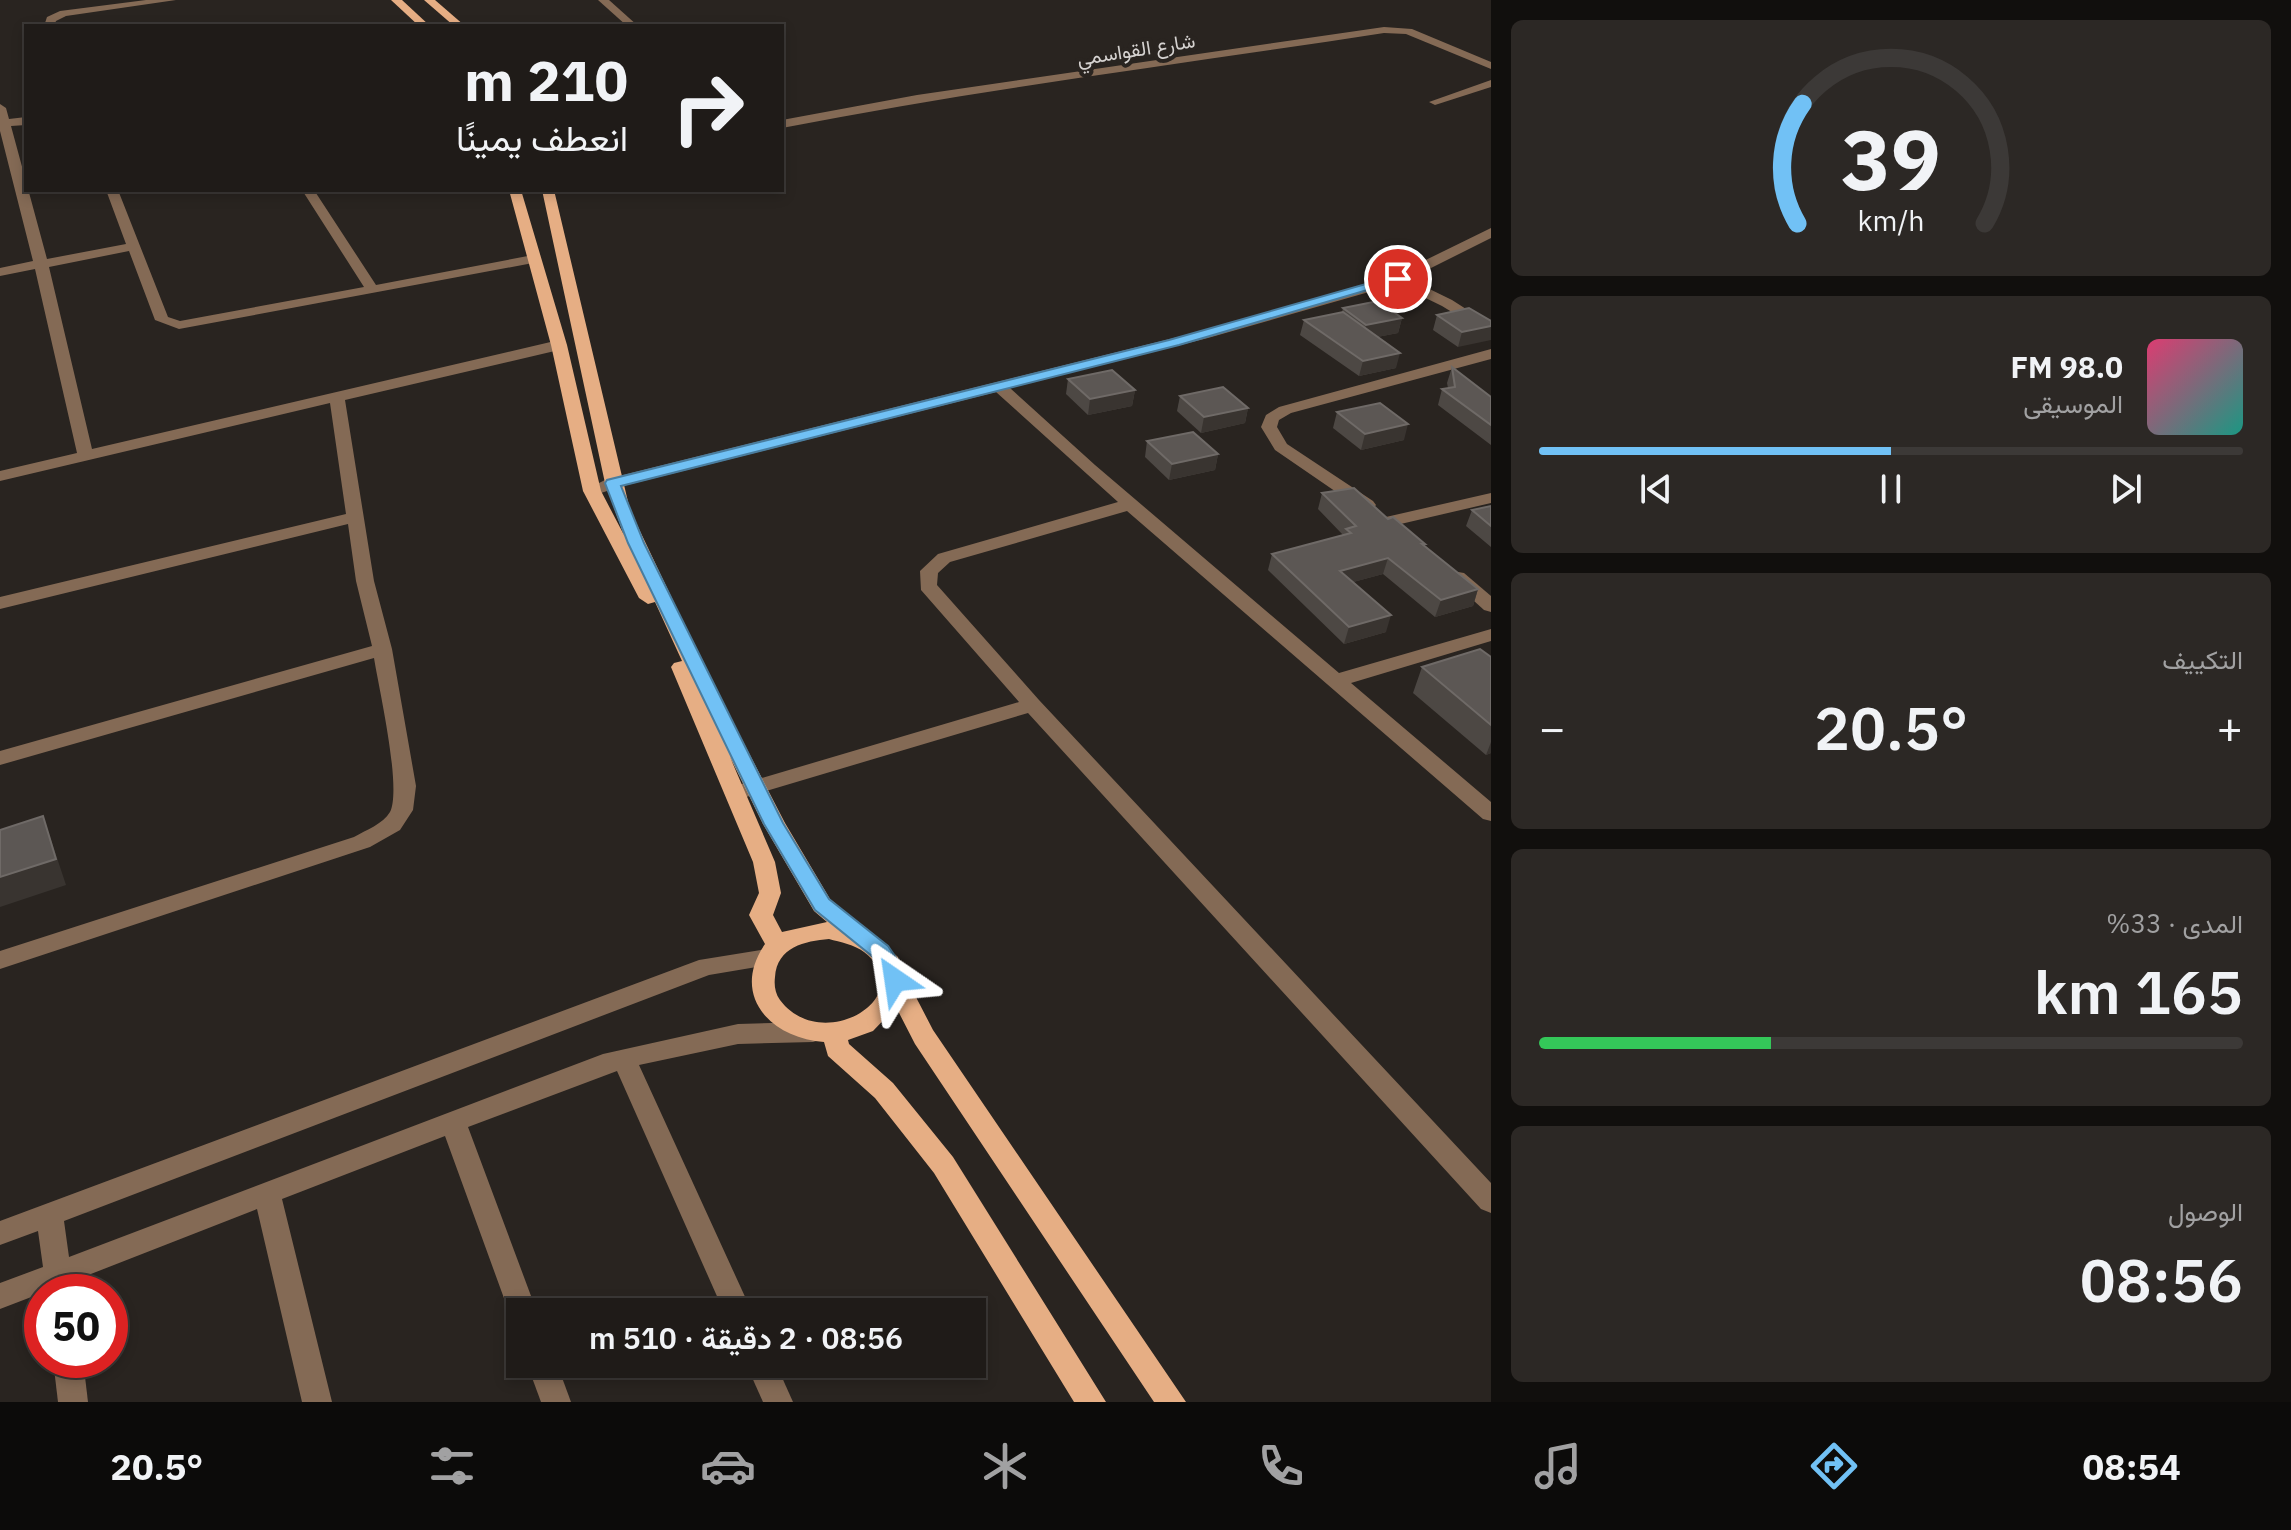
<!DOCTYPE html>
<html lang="ar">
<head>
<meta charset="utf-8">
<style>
  :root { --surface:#1f1b18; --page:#2c2825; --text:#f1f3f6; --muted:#a1a1a2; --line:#3c3937; --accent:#71c1f5 }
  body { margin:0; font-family:"IBM Plex Sans",Vazirmatn,sans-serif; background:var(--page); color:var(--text); direction:rtl; height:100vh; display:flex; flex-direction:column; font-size:30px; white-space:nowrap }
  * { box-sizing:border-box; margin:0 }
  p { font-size:26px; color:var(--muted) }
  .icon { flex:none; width:44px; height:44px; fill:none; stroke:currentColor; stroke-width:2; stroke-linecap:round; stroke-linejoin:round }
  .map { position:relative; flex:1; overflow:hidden; direction:ltr }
  .sheet { display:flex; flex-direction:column; gap:20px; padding:20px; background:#110f0d; width:800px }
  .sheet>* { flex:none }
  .guide { position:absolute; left:24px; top:24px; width:760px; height:168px; border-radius:0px; box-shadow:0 4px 12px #0003,0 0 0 2px var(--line); direction:rtl; background:#1f1b18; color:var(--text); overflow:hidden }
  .speed { position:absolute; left:24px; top:1274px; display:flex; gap:16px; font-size:40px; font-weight:700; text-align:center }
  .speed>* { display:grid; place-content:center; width:104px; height:104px; border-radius:50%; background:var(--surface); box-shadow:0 4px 12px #0003,0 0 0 2px var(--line); line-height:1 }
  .speed .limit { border:12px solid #d22; background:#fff; color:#111 }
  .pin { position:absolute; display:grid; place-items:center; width:68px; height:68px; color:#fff; margin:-34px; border:4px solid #fff; border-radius:50%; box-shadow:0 2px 8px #0007 }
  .me { position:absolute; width:88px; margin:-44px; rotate:328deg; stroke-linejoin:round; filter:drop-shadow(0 0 6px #0008) }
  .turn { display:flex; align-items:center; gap:28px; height:168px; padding:0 24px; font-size:36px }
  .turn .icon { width:104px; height:104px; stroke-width:2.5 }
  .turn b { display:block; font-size:56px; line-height:68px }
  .big { font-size:60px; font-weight:600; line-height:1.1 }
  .sheet .widget { flex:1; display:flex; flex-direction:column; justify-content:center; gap:12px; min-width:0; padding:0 28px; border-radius:12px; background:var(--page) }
  .sheet .dial { align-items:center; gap:0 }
  .dial svg { height:208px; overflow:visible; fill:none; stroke:var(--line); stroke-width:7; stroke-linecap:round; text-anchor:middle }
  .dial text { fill:var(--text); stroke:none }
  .song { display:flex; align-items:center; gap:24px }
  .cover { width:96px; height:96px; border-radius:12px; background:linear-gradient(135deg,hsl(340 70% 55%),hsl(170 70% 35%)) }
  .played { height:8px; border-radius:4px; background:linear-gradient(90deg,var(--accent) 50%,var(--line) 50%) }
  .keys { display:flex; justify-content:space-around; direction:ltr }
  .heat { display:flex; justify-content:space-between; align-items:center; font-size:44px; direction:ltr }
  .charge { height:12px; border-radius:6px; background:linear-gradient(90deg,#34c759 33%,var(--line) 0) }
  .trip { position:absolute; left:506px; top:1298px; width:480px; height:80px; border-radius:0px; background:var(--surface); box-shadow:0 4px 12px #0003,0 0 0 2px var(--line); font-weight:600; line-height:80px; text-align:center; direction:rtl }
  .dock { display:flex; height:128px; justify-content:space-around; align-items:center; background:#0c0b0a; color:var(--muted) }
  .dock .icon { width:56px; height:56px }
  .dock .selected { color:var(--accent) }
  .dock b { font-size:36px; color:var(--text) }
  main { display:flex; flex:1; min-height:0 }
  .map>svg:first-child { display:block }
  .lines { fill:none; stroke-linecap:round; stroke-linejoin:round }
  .minor { fill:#846a55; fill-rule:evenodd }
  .major { fill:#e6ae84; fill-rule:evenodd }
  .wall { fill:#4d4844 }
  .shaded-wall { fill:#393430 }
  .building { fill:#5c5754; stroke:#6f6a67; stroke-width:2 }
  .route { fill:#71c1f5; stroke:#497d9f; stroke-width:2 }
  .labels { text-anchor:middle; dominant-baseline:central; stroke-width:8; stroke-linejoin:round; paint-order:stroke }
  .far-street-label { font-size:20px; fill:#d5d2d0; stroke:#292420 }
</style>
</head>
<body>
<main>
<section class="sheet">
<div class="widget dial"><svg viewBox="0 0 100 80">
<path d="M14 69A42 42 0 1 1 86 69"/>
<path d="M14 69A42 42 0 0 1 16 23" stroke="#71c1f5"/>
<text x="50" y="56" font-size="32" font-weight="700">39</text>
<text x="50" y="72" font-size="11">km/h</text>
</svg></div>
<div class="widget">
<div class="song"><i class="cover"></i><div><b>98.0 FM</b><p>الموسيقى</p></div></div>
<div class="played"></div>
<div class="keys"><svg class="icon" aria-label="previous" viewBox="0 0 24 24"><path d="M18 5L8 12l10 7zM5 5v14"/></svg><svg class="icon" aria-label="pause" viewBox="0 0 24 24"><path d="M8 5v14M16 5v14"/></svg><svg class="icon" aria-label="next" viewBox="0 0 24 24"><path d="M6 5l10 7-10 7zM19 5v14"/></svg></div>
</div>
<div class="widget"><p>التكييف</p>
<div class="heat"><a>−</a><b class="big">20.5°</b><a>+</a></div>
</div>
<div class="widget"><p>المدى · 33%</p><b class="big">165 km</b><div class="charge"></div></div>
<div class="widget"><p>الوصول</p><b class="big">08:56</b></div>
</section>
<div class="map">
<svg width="1491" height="1402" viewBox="0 0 1491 1402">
  <rect width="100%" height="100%" fill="#292420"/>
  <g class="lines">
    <g class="minor">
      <polygon points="146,0 176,0 66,16 56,21 54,26 44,26 47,17 60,11"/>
      <polygon points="598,0 609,0 638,26 627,26"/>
      <path d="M1384 27 1412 29 1491 62V69L1406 34 1384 33C1183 64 981 89 782 128V120L917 95Z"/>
      <polygon points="1491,80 1491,87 1435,105 1429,102"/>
      <path d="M0 104 6 108 9 119 26 117V125L11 126 47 259 126 244 106 190H118L168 317 180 321 364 287 302 190H314L376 285 533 255 540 259 533 263 179 329 155 320 129 251 49 267 92 449 559 340 567 345 559 350 345 400 374 581 392 649 416 786 413 810 400 830 370 847 0 969V951L354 837C366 830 383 824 390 812 402 788 379 689 374 658L0 765V751L372 646 356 581 348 524 0 609V597L346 514 330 403 0 481V471L77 453 35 269 0 276V268L33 261 0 131Z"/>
      <polygon points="1491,228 1491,238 1409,279 1452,300 1491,325 1491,336 1442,306 1397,284 1208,338 1010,388 1095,465 1339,673 1491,629 1491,641 1351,683 1491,802 1491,821 1483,819 1127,511 950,562 938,573 937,585 1039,700 1491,1183 1491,1213 1481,1209 1028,713 736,800 728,798 725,793 728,788 1019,702 921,590 920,571 938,554 1118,502 996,392 619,487 592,496 583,491 607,479 1198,332 1393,276"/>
      <polygon points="1491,349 1491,359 1291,413 1279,420 1277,427 1287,444 1373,501 1376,505 1373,509 1361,509 1275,450 1261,427 1266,415 1279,407"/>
      <polygon points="1491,493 1491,503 1392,526 1383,521 1386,517"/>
      <polygon points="1458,572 1464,573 1491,596 1491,612 1484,610 1452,581 1449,577 1452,573"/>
      <polygon points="767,949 775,952 779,958 775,964 709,975 64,1221 69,1257 603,1054 738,1024 813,1022 822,1025 825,1032 822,1039 813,1042 738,1044 639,1065 752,1312 724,1312 617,1071 468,1127 537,1312 520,1312 520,1324 513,1321 509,1312 445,1136 282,1199 332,1402 302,1402 257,1209 73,1281 75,1292 47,1291 0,1309 0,1283 43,1267 38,1231 0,1245 0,1221 699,960"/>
      <polygon points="53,1360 83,1360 88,1402 58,1402"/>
      <polygon points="527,1364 557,1364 571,1402 541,1402"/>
      <polygon points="746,1364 776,1364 793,1402 763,1402"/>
    </g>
    <g class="major">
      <polygon points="391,0 402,0 430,26 419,26"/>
      <polygon points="424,0 435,0 465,26 454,26"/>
      <path d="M509 190H521L567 345 601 491 624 535 605 483 542 190H554L630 510 705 668 785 823 830 899 898 957 904 974 933 1030 1186 1402H1154L915 1044 896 1007 873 1031 848 1040 849 1044 893 1083 953 1157 1106 1402H1074L934 1173 875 1098 828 1056 824 1042C770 1038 730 995 765 944L749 915 759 893 753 862 671 667 674 663 682 661 655 602 648 604 639 598 583 491 551 345ZM730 757 763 824 814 911 827 922 782 932 773 915 781 893 775 862ZM829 939C840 942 855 945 864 952 921 996 822 1056 780 1000 775 993 774 985 775 977 777 947 805 941 829 939Z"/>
    </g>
  </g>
  <g class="wall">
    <polygon points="1343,308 1402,318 1398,333 1377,337 1396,368 1359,376 1300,335 1304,320 1342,312"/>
    <polygon points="1437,315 1491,321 1458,347 1433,330"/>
    <polygon points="1452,367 1491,397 1491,445 1438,405 1442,389 1448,388 1447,383"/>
    <polygon points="1068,379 1135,390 1132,406 1088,415 1066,394"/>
    <polygon points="1180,396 1248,408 1245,423 1201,433 1177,411"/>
    <polygon points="1337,412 1404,440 1361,450 1333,428"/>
    <polygon points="1147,441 1218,454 1215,470 1169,480 1145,457"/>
    <polygon points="1322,493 1388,519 1425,544 1424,547 1478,589 1473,606 1435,617 1383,574 1353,582 1386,632 1344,644 1268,570 1272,554 1343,535 1318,509"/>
    <polygon points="1491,506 1491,547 1466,526 1472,510"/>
    <polygon points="1491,657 1491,753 1486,755 1413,693 1422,667"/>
  </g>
  <g class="shaded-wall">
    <polygon points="1402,318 1398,333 1362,340 1366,325"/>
    <polygon points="1491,326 1491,340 1458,347 1462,332"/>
    <polygon points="1400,353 1396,368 1359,376 1363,361"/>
    <polygon points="1135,390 1132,406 1088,415 1090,399"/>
    <polygon points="1248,408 1245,423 1201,433 1204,417"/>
    <polygon points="1408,424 1404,440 1361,450 1365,434"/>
    <polygon points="1218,454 1215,470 1169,480 1172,464"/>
    <polygon points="1388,558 1383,574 1335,587 1340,571"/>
    <polygon points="1478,589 1473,606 1435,617 1441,600"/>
    <polygon points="1391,615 1386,632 1344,644 1349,627"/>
    <polygon points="1491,742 1491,753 1486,755"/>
    <polygon points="43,816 66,885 0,907 0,877"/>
  </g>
  <g class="building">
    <polygon points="1378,301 1402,318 1366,325 1343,308"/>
    <polygon points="1469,308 1491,321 1491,326 1462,332 1437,315"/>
    <polygon points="1343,312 1400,353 1363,361 1304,320"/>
    <polygon points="1452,367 1491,397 1491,425 1442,389 1455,387"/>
    <polygon points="1112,370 1135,390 1090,399 1068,379"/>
    <polygon points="1223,387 1248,408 1204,417 1180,396"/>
    <polygon points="1380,403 1408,424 1365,434 1337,412"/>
    <polygon points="1193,432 1218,454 1172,464 1147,441"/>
    <polygon points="1354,488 1388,519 1393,517 1425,544 1422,544 1478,589 1441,600 1388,558 1340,571 1391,615 1349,627 1272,554 1351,533 1346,529 1356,526 1322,493"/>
    <polygon points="1491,506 1491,526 1472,510"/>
    <polygon points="1480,649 1491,657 1491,725 1422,667"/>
    <polygon points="43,816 56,859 0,877 0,830"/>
  </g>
  <polygon class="route" points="1394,276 1405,279 1179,345 621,486 644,543 783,823 829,899 888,946 901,965 905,980 902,986 895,988 887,986 873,957 815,910 764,824 628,543 605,483 607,480 1169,340"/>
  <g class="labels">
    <g class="far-street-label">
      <text transform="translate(1136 49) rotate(-9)">شارع القواسمي</text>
    </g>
  </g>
</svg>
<div class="speed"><div class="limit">50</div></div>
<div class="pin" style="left:1398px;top:279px;background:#d93025"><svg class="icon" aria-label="arrive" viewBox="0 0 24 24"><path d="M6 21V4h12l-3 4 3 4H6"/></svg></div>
<svg class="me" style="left:895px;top:980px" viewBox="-20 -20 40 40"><path d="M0-17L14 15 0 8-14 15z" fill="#71c1f5" stroke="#fff" stroke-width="4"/></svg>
<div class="trip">08:56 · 2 دقيقة · 510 m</div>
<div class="guide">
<div class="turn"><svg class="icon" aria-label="right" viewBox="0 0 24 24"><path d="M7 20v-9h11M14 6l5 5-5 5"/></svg><div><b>210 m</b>انعطف يمينًا</div></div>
</div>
</div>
</main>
<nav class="dock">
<b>08:54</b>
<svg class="icon selected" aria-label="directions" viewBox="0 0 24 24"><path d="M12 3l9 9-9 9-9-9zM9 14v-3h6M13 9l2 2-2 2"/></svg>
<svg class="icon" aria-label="music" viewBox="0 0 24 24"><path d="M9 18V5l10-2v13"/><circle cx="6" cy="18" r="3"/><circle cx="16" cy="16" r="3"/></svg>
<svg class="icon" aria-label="phone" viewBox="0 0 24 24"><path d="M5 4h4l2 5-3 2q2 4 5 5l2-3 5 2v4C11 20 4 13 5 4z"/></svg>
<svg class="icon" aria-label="climate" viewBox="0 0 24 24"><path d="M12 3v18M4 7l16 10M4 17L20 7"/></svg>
<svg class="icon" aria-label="car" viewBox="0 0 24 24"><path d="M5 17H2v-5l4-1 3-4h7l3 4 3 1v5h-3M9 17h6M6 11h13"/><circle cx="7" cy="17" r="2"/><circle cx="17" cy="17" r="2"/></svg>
<svg class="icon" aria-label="filters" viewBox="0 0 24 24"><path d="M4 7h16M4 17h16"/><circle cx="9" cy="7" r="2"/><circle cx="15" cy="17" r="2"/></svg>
<b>20.5°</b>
</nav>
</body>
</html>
